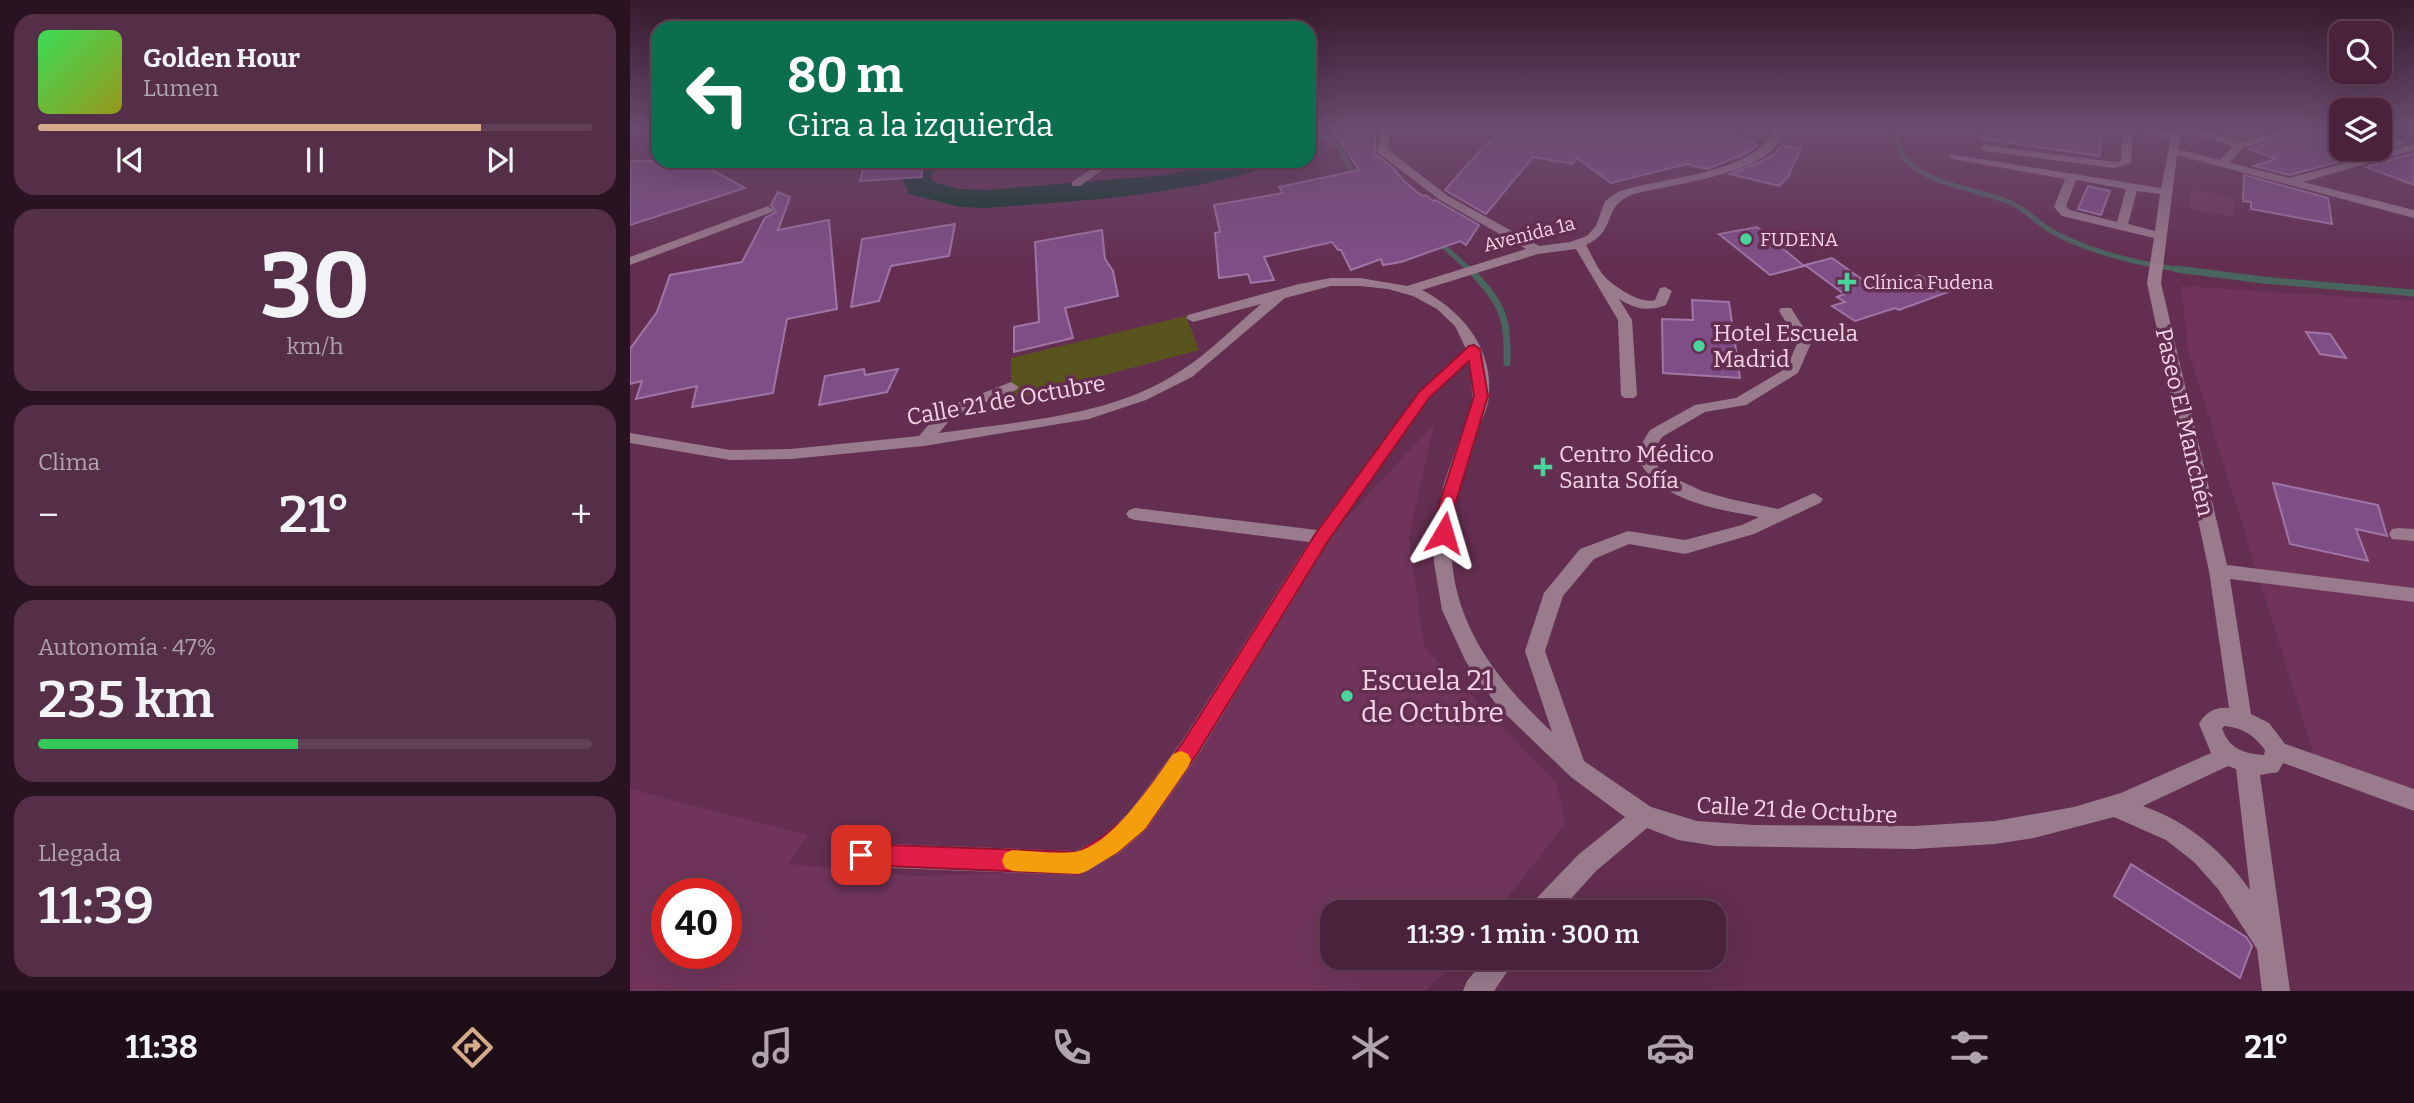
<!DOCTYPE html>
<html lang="es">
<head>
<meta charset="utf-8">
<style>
  :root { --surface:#4a223c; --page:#542f47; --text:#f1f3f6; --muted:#b2a4af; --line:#613f56; --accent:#d6ab8b }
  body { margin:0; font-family:Bitter,serif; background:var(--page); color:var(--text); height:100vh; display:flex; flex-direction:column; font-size:26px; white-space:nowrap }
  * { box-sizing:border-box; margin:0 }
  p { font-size:23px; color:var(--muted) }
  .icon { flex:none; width:38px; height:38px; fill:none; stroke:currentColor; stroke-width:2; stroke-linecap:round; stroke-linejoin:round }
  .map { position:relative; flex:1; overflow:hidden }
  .sheet { display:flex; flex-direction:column; gap:14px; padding:14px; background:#291321; width:630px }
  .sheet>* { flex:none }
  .banner { position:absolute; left:21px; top:21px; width:665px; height:147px; border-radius:21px; box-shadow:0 7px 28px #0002,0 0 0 2px var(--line); background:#0b6e4f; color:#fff; overflow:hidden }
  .tools { position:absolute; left:1699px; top:21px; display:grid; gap:14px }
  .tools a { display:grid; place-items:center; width:63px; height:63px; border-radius:14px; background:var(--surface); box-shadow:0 7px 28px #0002,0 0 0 2px var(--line); font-size:35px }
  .speed { position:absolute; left:21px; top:878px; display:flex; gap:14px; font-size:35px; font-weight:700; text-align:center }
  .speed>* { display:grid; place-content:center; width:91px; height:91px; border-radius:50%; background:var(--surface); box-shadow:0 7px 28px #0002,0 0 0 2px var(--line); line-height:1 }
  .speed .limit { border:10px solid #d22; background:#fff; color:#111 }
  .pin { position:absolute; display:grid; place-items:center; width:60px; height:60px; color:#fff; margin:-30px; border-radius:14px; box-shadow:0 4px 10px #0006 }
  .me { position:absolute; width:77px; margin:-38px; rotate:7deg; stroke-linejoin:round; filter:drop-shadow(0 0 5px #0008) }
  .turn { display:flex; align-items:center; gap:24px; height:147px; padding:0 21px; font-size:32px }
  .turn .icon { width:91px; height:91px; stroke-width:2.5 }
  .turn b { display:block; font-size:49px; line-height:60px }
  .big { font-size:52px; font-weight:600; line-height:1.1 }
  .sheet .tile { flex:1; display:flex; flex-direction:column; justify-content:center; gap:10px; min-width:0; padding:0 24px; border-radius:21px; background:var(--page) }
  .sheet .dial { align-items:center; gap:0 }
  .dial b { font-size:91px; line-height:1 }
  .song { display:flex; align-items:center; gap:21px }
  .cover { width:84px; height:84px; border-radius:10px; background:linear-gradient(135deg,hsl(130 70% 55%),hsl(60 70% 35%)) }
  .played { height:7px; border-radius:4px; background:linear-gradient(90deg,var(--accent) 80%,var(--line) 80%) }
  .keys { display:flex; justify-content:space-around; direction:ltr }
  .heat { display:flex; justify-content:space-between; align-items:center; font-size:38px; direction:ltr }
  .charge { height:10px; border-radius:5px; background:linear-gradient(90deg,#34c759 47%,var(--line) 0) }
  .trip { position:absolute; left:690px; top:900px; width:406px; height:70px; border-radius:21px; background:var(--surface); box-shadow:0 7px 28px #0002,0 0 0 2px var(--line); font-weight:600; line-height:70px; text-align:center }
  .tabs { display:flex; height:112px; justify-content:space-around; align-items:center; background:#1e0e18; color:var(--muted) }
  .tabs .icon { width:49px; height:49px }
  .tabs .active { color:var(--accent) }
  .tabs b { font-size:32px; color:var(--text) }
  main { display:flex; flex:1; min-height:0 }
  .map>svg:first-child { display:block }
  .built { fill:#70345b; fill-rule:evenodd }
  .green { fill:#59531e }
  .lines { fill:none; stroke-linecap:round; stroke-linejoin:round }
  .stream-far1 { stroke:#4a645e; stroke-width:5 }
  .stream { stroke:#4a645e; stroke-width:7 }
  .river { fill:#013523; fill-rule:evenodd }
  .building { fill:#804e87; stroke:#a175a6; stroke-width:2 }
  .minor { fill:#9a7b8d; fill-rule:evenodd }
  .route { fill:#e11d48; stroke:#92132f; stroke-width:2 }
  .slow { fill:#f59e0b }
  .poi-dot { fill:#4ad49c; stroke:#632e50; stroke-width:2.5 }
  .labels { text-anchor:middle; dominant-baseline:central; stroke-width:7; stroke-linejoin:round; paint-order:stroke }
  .far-street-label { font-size:19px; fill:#f4d3e6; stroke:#632e50 }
  .far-poi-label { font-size:19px; fill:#f4d3e6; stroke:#632e50; text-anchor:start }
  .poi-label { font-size:23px; fill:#f4d3e6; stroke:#632e50; text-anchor:start }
  .street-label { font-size:23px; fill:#f4d3e6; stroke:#632e50 }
  .near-poi-label { font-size:28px; fill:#f4d3e6; stroke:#632e50; text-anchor:start }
</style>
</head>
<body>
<main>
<section class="sheet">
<div class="tile">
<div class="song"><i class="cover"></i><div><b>Golden Hour</b><p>Lumen</p></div></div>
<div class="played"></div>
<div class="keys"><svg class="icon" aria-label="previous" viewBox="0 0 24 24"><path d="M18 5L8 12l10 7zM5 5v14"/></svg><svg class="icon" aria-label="pause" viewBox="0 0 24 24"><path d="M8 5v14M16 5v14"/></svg><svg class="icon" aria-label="next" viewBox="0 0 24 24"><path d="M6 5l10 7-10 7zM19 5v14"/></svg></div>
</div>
<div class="tile dial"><b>30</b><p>km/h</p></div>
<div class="tile"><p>Clima</p>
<div class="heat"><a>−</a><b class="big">21°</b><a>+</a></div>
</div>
<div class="tile"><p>Autonomía · 47%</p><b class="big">235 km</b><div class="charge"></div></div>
<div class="tile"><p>Llegada</p><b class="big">11:39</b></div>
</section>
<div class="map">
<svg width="1784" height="991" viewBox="0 0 1784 991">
  <rect width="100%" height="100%" fill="#632e50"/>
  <g class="built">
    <polygon points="1560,189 1604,198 1605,217 1559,209"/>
    <polygon points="1551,286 1784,301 1784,801 1691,778 1558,350"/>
    <path d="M804 424 779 536 794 647 927 783 935 824 866 912H702V957H829L796 991H0V789L178 835 158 864 287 876 422 871 462 852 535 777 706 529ZM37 894H96V954H37Z"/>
  </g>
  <polygon class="green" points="556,316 569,350 381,400 381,358"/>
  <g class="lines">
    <g class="stream-far1">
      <polyline points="680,127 709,147 725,179"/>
      <path d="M1262 127C1266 136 1268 149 1274 157 1292 183 1348 190 1377 201 1396 208 1407 224 1425 233 1467 255 1514 265 1560 271"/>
      <polyline points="809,242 841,271"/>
    </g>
    <g class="stream">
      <path d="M840 269C872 305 878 314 877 363"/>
      <polyline points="1546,269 1633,280 1784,293"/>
    </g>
    <path class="river" d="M282 161H315L301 175 303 182 330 189 357 190 536 175 598 161H643L638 167C546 197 453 200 357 208L330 207 279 194 270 173Z"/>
  </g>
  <g class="building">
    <polygon points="745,127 745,154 762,167 775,182 792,196 796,195 803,201 805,200 849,225 836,245 830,241 771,262 753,265 751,259 721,270 711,250 708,250 702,242 634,257 644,280 621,283 618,274 589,278 585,233 590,232 584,205 653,193 649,187 729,170 702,128"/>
    <polygon points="881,127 1090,127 1128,145 1117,153 1077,169 1057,164 981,183 947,158 942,164 903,157 856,214 815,190 854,146"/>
    <polygon points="1354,127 1471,127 1470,156 1353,139"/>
    <polygon points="1689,127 1712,127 1712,149 1750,149 1750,134 1773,142 1765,144 1769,145 1660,175 1624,166 1646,159 1619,149"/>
    <polygon points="1150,146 1171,148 1158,177 1149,186 1100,174 1130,162 1146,153"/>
    <polygon points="1784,153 1784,185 1736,167"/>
    <polygon points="0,161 66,161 115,188 0,225"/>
    <polygon points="235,161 291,161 292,177 230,181"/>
    <polygon points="1614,175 1698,198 1702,224 1621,209 1621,202 1613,201"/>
    <polygon points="1458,186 1480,191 1471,215 1448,209"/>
    <polygon points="148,192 160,197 148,230 199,220 207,309 157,319 143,393 62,407 67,386 6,399 12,381 0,384 0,349 27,312 40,275 112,262 135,218 146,212 141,205"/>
    <polygon points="325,224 319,256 261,266 249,301 221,307 232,239"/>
    <polygon points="1127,227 1174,266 1140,275 1089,234"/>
    <polygon points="472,230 475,259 483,271 488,296 435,308 443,338 384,352 384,327 409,322 405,242"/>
    <polygon points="1202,258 1247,290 1289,275 1318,292 1269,310 1265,308 1225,321 1202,306 1215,302 1207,297 1214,294 1175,265"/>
    <polygon points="1062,300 1099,302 1110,378 1033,373 1032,319 1063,320"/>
    <polygon points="1676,332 1700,334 1716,358 1690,354"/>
    <polygon points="234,369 235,375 268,369 257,392 189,405 195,376"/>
    <polygon points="1643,483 1748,505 1757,536 1726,529 1738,561 1660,544"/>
    <polygon points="1501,864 1616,937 1622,946 1610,978 1484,896"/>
  </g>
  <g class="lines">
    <g class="minor">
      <path d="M752 127H762L757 149 818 196 909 246 940 242 957 236 966 226 975 201 988 192C1032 176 1126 176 1145 127H1155C1152 136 1148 145 1141 151 1114 176 1040 185 1004 194 970 206 989 230 956 245 962 255 968 271 977 279 987 288 1010 304 1025 300L1030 288 1035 287 1042 291 1036 305C1018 312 1005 309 989 299L1002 320 1007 395 1004 398H994L991 395 988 320 946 249 908 254 792 290C832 311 863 347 859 396 858 409 850 423 845 436 832 477 819 518 822 561 828 633 872 685 922 732L895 651 914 593 950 549 998 531 1055 540 1112 525 1129 517C1086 509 1022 500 1006 453L1020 430 1065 405 1106 398 1157 368 1168 341 1149 311 1151 308H1161L1182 341 1168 373 1116 405 1075 412 1032 437 1022 453 1028 467 1042 477 1072 491 1100 499 1148 509 1184 493 1193 499 1190 503 1124 534 1055 554 999 544 964 559 933 596 915 651 954 761 1021 807 1067 821 1124 825 1284 826 1365 821 1444 807 1491 793 1581 753 1569 724C1574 713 1586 706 1599 708L1579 571 1517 283 1524 238 1432 216 1424 207 1435 179 1323 159 1318 156 1319 154 1531 188 1541 138 1503 132 1501 163 1484 168 1355 151 1350 148 1355 145 1484 162 1491 161 1493 130 1485 127H1508L1542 132 1544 127H1564L1612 142 1668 127H1684L1613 148 1600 163 1660 178 1784 144V150L1673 182 1784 210V218L1547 155 1531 283 1597 565 1784 588V602L1600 579 1621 714 1639 723 1655 744 1784 789V811L1653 763 1648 772 1630 775 1660 991H1632L1627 949 1588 889 1564 862 1536 840 1484 817 1404 838 1365 844 1284 849 1086 846 1048 840 1017 828 966 871 929 912H898L902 903 948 855 995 817 941 777 868 707 836 662 812 610 804 563V531L814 483 843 400 839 361 799 398 698 542 568 755 516 830 489 853 449 875 231 867 222 863 219 855 222 847 231 843 446 851 471 837 498 814 552 741 679 542 505 520 499 518 496 514 499 510 505 508 687 530 789 392 836 349 825 326 807 309 783 296 758 289 730 286H701L655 298 562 377 516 400 459 419 294 446 161 459 100 460 0 443V433L100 450 161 449 289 436 312 409 381 382 389 387 386 390 324 415 309 433C389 421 483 417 552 370 580 352 605 326 631 304L563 322 556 318 558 315 669 284 701 278H730L777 286 896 249 810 200 747 152ZM1553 130 1603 146 1590 160 1548 149ZM1446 180 1496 189 1487 222 1440 210 1436 206ZM1507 191 1530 194 1525 231 1498 224ZM1595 726C1613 728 1624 735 1635 750L1634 755C1614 754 1598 748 1592 728ZM1598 766 1606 769 1620 890C1592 850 1558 822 1513 806Z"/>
      <polygon points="473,161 485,161 450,186 442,186 442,182"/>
      <polygon points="138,206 144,210 142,212 0,265 0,257"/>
      <polygon points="1768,528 1784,529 1784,541 1762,539 1759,534 1762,529"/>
      <polygon points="857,957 887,957 864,991 833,991 837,981"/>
    </g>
  </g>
  <linearGradient id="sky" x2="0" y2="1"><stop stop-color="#36192c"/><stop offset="0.48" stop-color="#6b4c6f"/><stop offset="1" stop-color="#6b4c6f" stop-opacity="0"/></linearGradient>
  <rect width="1784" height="266" fill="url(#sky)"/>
  <polygon class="route" points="844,345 850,349 858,396 825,505 820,537 814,538 806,533 809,505 844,396 839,361 799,398 698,541 567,754 515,829 488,852 449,874 231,865 223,862 219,855 223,847 231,844 447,852 472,837 499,815 553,742 686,533 789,392 839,346"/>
  <path class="slow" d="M551 751 558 754 561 760 558 767 515 829 488 852 457 871 449 874 383 871 375 868 372 861 375 853 383 850C403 851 424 854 444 852 479 849 524 781 543 754Z"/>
  <g class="poi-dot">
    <circle cx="1116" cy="239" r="7"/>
    <path d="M1213.5 271.5h7v7h7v7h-7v7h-7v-7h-7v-7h7z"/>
    <circle cx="1069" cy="346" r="7"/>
    <path d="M909.5 456.5h7v7h7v7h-7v7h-7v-7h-7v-7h7z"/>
    <circle cx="717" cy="696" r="7"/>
  </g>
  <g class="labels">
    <g class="far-street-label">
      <text transform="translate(899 234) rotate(-14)">Avenida 1a</text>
    </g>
    <g class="far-poi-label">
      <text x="1130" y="239">FUDENA</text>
      <text x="1233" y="282">Clínica Fudena</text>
    </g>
    <g class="poi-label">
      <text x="1083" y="333">Hotel Escuela<tspan x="1083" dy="26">Madrid</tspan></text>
      <text x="929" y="454">Centro Médico<tspan x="929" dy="26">Santa Sofía</tspan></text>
    </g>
    <g class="street-label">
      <text transform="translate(376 400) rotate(-10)">Calle 21 de Octubre</text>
      <text transform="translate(1555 422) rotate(77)">Paseo El Manchén</text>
      <text transform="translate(1167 810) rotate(3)">Calle 21 de Octubre</text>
    </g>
    <g class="near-poi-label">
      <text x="731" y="680">Escuela 21<tspan x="731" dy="32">de Octubre</tspan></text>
    </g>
  </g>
</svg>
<div class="tools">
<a><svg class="icon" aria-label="search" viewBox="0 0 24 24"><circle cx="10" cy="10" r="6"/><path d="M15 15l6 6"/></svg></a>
<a><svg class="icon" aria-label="layers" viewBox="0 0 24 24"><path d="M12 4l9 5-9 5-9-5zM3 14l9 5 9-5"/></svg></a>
</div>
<div class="speed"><div class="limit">40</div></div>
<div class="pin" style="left:231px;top:855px;background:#d93025"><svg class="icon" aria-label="arrive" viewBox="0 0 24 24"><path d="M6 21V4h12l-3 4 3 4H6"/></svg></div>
<svg class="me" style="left:814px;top:533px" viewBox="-20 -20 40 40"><path d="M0-17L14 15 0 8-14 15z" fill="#e11d48" stroke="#fff" stroke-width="4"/></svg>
<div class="trip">11:39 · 1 min · 300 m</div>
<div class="banner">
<div class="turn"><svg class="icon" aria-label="left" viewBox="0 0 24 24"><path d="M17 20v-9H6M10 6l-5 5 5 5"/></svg><div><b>80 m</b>Gira a la izquierda</div></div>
</div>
</div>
</main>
<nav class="tabs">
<b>11:38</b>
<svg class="icon active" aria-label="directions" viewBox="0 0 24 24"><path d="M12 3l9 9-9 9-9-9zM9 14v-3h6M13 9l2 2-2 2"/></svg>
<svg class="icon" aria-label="music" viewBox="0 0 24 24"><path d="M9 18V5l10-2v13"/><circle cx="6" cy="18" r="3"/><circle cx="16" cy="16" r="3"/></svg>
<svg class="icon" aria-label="phone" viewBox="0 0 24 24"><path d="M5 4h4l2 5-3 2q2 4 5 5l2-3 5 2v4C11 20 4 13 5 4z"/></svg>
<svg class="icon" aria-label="climate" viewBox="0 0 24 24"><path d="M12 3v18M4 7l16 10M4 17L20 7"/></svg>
<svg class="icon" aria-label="car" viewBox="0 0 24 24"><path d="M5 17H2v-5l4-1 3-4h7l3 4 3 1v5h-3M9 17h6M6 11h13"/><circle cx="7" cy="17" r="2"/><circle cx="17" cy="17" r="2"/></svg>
<svg class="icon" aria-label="filters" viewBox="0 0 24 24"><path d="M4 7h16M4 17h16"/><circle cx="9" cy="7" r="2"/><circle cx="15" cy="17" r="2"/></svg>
<b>21°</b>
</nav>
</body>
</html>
